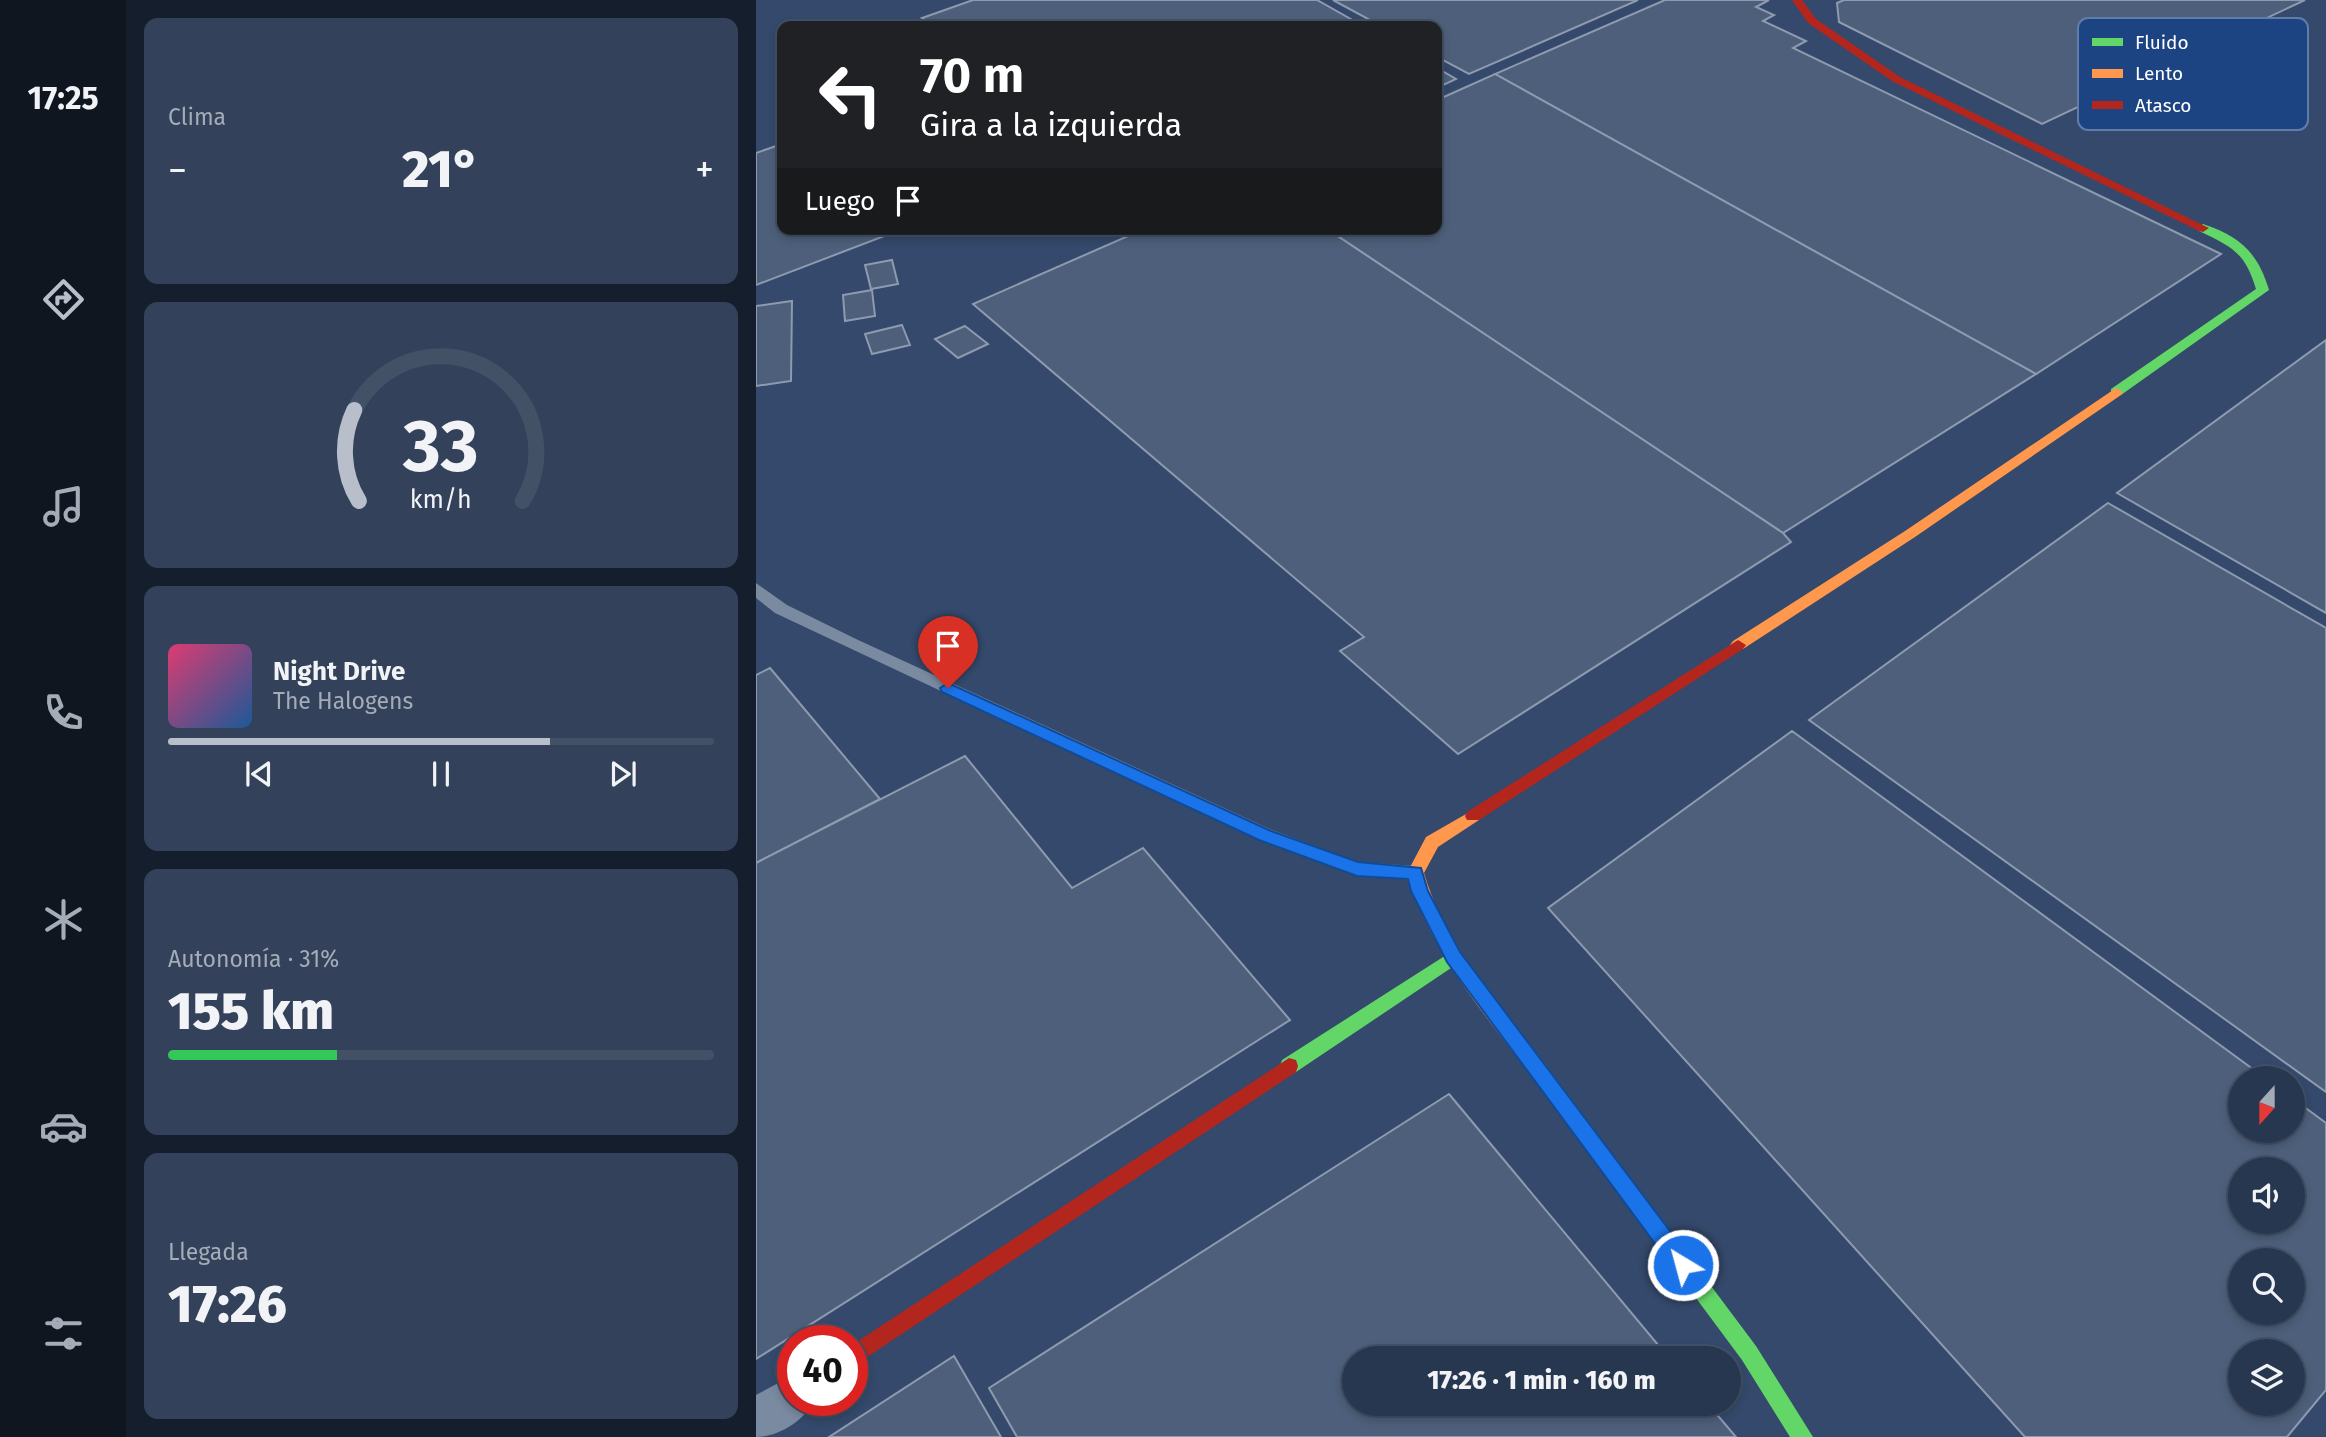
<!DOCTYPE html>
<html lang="es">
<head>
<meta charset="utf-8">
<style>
  :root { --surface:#273750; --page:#33425a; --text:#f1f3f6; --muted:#a4acb7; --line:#435167; --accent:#b8bfcb }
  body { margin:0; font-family:"Fira Sans",sans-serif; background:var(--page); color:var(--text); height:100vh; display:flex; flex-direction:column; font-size:26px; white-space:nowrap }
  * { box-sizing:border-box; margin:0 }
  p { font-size:23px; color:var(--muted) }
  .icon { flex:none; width:38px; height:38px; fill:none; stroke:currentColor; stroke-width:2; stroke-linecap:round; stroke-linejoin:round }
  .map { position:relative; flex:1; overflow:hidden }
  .panel { display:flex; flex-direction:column; gap:18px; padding:18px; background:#151e2c; width:630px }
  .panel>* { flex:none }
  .guide { position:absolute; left:21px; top:21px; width:665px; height:214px; border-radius:14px; box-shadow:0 4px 10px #0003,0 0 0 2px var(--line); background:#202124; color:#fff; overflow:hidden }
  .needle { width:46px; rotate:201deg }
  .controls { position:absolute; left:1472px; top:1066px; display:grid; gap:14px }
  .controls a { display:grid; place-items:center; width:77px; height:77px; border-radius:50%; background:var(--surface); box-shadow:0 4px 10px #0003,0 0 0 2px var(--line); font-size:35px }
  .speed { position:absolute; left:21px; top:1325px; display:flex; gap:14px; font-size:35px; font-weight:700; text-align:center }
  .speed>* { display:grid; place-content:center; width:91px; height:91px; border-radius:50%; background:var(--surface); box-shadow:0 4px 10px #0003,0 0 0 2px var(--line); line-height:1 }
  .speed .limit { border:10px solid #d22; background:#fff; color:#111 }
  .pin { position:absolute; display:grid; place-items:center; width:60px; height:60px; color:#fff; margin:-72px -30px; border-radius:50% 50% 50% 0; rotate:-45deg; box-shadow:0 0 7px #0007 }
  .pin .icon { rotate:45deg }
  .me { position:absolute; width:77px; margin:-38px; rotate:323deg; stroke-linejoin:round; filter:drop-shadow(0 0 5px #0008) }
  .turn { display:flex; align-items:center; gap:24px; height:147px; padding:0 28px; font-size:32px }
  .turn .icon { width:91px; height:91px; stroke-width:2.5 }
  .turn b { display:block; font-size:49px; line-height:60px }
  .then { display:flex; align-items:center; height:66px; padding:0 28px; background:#0003; gap:14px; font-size:26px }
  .big { font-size:52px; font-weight:800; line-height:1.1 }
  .panel .widget { flex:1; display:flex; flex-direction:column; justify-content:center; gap:10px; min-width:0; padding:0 24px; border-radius:14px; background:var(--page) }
  .panel .dial { align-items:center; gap:0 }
  .dial svg { height:182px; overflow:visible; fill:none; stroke:var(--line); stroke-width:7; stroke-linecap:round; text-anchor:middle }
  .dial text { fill:var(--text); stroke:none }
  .song { display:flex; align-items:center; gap:21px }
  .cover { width:84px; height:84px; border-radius:10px; background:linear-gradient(135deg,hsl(340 70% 55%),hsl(210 70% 35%)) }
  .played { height:7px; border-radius:4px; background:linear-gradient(90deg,var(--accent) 70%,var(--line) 70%) }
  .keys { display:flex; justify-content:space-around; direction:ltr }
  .heat { display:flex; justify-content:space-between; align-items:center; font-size:38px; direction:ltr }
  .charge { height:10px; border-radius:5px; background:linear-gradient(90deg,#34c759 31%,var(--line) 0) }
  .trip { position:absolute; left:586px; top:1346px; width:399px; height:70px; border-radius:35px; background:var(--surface); box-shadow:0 4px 10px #0003,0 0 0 2px var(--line); font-weight:800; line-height:70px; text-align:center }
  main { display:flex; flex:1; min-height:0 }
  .dock { display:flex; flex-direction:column; width:126px; justify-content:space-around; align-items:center; background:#101620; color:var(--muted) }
  .dock .icon { width:49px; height:49px }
  .dock .current { color:var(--accent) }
  .dock b { font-size:32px; color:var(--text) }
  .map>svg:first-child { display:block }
  .building { fill:#4d5f7a; stroke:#8e9aaf; stroke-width:2; fill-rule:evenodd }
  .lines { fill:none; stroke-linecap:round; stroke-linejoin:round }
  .lane { fill:#7a8aa1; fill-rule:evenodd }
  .street { fill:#7a8aa1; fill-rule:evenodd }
  .fast { fill:#63d668; fill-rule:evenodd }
  .slow { fill:#ff974d; fill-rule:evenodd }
  .jam { fill:#b3261e; fill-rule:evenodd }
  .route { fill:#1a73e8; stroke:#114b97; stroke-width:2 }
  .key { fill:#1d4482; stroke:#617ca8; stroke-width:2 }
  .key-label { font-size:19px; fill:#fff }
</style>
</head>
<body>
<main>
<nav class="dock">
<b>17:25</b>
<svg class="icon current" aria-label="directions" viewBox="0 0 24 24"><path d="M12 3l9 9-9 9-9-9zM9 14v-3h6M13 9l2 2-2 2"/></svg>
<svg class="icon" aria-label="music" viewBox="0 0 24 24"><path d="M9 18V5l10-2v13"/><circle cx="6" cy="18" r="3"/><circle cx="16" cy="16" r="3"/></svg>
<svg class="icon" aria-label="phone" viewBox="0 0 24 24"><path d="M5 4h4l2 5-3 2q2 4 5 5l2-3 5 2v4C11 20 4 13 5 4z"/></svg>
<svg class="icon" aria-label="climate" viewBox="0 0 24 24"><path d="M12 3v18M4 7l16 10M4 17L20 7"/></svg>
<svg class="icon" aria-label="car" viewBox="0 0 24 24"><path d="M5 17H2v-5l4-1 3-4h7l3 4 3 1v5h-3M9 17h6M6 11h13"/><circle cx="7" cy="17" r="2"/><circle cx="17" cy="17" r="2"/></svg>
<svg class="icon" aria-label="filters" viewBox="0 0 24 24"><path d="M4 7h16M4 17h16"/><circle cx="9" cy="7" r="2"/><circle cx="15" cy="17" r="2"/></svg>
</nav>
<section class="panel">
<div class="widget"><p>Clima</p>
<div class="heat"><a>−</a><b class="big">21°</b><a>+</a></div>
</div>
<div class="widget dial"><svg viewBox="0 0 100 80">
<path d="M14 69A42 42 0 1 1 86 69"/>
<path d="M14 69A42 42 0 0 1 12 29" stroke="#b8bfcb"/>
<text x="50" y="56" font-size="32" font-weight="700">33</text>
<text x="50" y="72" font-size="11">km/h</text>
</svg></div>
<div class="widget">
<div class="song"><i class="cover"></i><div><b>Night Drive</b><p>The Halogens</p></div></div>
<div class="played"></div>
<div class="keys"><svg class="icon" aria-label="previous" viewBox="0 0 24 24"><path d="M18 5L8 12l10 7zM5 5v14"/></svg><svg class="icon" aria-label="pause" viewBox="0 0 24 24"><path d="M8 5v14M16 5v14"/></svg><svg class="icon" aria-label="next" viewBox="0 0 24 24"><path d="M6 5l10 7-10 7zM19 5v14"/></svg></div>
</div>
<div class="widget"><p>Autonomía · 31%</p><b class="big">155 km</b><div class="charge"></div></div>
<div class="widget"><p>Llegada</p><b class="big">17:26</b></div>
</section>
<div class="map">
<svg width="1570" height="1437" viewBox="0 0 1570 1437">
  <rect width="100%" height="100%" fill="#34496b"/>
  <g class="building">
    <polygon points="217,0 561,0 607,26 179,26 166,18"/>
    <polygon points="577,0 882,0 713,74 681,57 681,26 625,26"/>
    <polygon points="909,0 1013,0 1000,7 1018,15 1007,21 1050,41 1037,48 1465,254 1280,374 739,74"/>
    <polygon points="1088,0 1549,0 1286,124 1083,22 1081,3"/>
    <polygon points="681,68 700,79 681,88"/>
    <polygon points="739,74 1280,374 1027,533 571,229 681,229 681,100"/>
    <polygon points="26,144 26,229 144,230 0,285 0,153"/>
    <polygon points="388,229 571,229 1027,533 1035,542 702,754 584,651 608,637 217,304"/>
    <polygon points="136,260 142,284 115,289 109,265"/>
    <polygon points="116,290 119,316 89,321 87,295"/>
    <polygon points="36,301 35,381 0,386 0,306"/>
    <polygon points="146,325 154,345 116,354 109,334"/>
    <polygon points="209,326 232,344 202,358 179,339"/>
    <polygon points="1570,340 1570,613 1361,493"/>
    <polygon points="1352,503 1570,628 1570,1092 1053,720"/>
    <polygon points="14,668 124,799 0,863 0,675"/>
    <path d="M1036 731 1509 1078H1484V1130H1536V1098L1570 1123V1390L1531 1437H1269L792 908ZM1484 1169H1536V1222H1484ZM1484 1260H1536V1312H1484ZM1484 1351H1536V1404H1484Z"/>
    <polygon points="209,756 316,888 387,848 534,1020 0,1359 0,863"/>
    <polygon points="693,1094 913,1358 598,1358 598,1404 952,1404 980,1437 261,1437 233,1388"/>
    <polygon points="198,1356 245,1437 73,1437"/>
  </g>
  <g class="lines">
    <polygon class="lane" points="0,583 31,605 100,639 516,830 602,862 659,866 666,868 668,873 666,878 659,880 601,876 502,840 19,613 0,598"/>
    <path class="street" d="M37 1375V1400H58C49 1421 22 1437 0 1437V1395Z"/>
    <g class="fast">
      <path d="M1447 224C1484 236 1502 253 1513 290L1365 395H1355V389L1500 289C1489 252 1476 247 1443 231L1441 228Z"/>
      <polygon points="698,950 704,952 707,957 704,962 540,1072 533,1074 526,1072 524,1066 526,1060"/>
      <polygon points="782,1062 789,1064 1000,1346 1057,1437 1034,1437 986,1360 775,1076 773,1070 775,1064"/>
    </g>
    <g class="slow">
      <polygon points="1360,388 1367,392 1365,395 1159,537 987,649 977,649 974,645 977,641 1149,531"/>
      <path d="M717 810 723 812 725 816 723 820 682 847 668 873C690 947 742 1004 789 1064L791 1070 789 1076 782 1078 775 1076C727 1012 674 951 651 873L670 837Z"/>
    </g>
    <g class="jam">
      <polygon points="1036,0 1046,0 1060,19 1144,77 1453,228 1447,232 1443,231 1136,81 1052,23"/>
      <polygon points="982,640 990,645 987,649 723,820 711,820 709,816 711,812"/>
      <polygon points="533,1058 540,1060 542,1066 540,1072 96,1367 96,1345"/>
    </g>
  </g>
  <polygon class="route" points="192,683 515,831 602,862 665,868 672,891 704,952 935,1259 937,1265 935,1272 927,1275 920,1272 691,962 655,891 652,879 601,876 503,840 186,692 184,688"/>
  <rect x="1322" y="18" width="230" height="112" rx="10" class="key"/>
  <rect x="1336" y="38" width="31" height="8" fill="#63d668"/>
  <rect x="1336" y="69" width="31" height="9" fill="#ff974d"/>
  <rect x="1336" y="101" width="31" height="8" fill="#b3261e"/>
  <g class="key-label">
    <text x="1379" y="49">Fluido</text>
    <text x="1379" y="80">Lento</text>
    <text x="1379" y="112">Atasco</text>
  </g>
</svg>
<div class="controls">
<a><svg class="needle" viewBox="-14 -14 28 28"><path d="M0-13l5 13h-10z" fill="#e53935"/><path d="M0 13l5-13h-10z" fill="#a4acb7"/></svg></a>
<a><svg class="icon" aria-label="sound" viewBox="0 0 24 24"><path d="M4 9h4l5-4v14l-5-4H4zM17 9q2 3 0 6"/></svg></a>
<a><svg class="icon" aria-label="search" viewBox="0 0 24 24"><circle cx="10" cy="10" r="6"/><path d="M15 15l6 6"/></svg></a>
<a><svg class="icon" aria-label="layers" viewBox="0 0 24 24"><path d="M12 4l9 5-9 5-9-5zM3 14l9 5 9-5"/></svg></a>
</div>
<div class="speed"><div class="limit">40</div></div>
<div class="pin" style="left:192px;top:688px;background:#d93025"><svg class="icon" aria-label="arrive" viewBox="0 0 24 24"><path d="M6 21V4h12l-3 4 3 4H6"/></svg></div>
<svg class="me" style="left:927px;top:1265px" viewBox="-20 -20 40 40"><circle r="17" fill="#1a73e8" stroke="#fff" stroke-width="3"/><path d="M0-11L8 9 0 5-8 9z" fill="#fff"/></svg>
<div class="trip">17:26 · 1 min · 160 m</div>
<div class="guide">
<div class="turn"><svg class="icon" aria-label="left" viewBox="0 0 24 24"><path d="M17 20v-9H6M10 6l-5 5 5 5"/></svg><div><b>70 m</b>Gira a la izquierda</div></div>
<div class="then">Luego<svg class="icon" aria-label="arrive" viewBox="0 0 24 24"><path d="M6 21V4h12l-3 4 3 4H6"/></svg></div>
</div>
</div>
</main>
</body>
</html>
